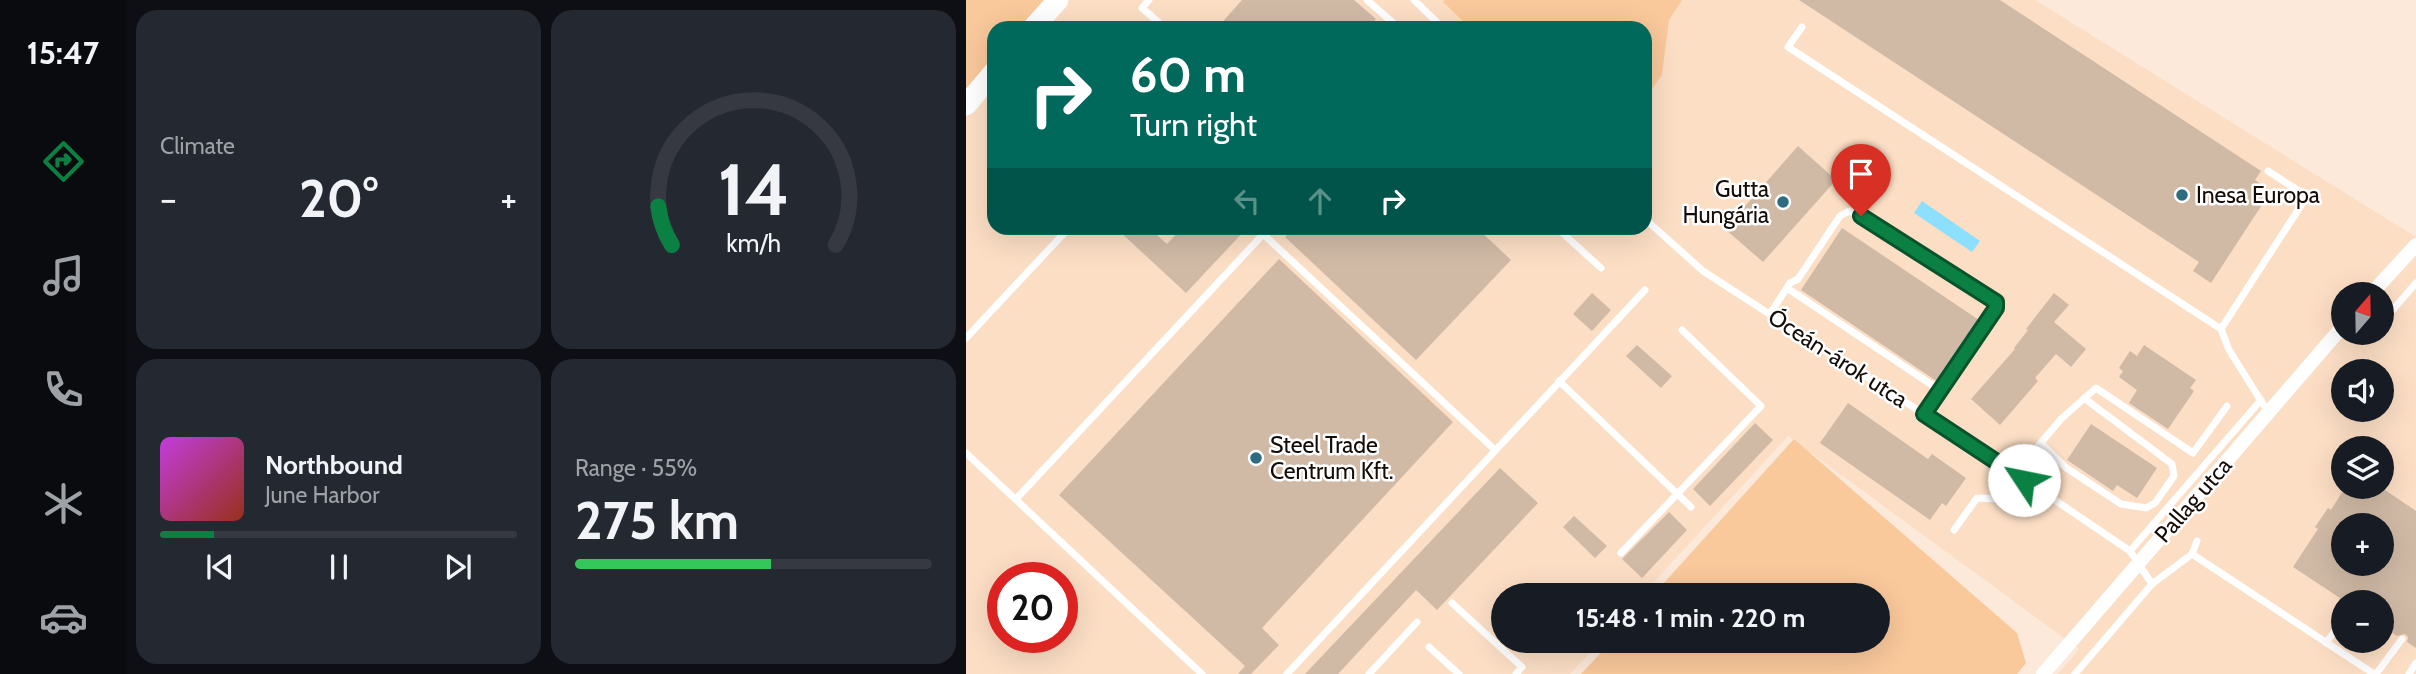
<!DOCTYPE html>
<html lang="en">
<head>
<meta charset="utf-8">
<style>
  :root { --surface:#171b24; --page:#242831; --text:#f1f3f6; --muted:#9ea1a6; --line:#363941; --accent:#0b8043 }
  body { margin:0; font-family:Cabin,sans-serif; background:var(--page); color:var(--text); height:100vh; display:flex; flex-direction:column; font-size:26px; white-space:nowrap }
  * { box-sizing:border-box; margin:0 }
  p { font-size:23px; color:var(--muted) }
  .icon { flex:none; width:38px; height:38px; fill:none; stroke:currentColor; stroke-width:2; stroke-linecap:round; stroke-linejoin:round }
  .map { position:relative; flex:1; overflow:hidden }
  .details { display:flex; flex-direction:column; gap:10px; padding:10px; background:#0d0f14; width:840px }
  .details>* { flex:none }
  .top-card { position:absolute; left:21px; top:21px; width:665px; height:214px; border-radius:21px; box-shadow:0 7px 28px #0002; background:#00695c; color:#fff; overflow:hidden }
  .needle { width:46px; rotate:20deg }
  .fabs { position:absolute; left:1365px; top:282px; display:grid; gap:14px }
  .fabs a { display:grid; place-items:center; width:63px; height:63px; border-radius:50%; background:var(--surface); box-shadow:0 7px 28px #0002; font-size:35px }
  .speed { position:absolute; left:21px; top:562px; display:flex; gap:14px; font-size:35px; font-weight:700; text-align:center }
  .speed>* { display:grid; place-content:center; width:91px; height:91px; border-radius:50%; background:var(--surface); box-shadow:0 7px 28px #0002; line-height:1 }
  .speed .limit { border:10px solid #d22; background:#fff; color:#111 }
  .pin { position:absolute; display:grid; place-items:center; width:60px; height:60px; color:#fff; margin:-72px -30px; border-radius:50% 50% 50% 0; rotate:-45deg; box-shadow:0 0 7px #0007 }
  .pin .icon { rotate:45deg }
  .me { position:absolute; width:77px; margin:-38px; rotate:304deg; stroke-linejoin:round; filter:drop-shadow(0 0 5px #0008) }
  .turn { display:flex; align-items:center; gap:24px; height:147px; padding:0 28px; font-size:32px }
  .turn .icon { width:91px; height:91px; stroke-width:2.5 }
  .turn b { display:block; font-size:49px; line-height:60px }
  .lanes { display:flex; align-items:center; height:66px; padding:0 28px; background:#0003; justify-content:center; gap:35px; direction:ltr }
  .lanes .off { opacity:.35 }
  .big { font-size:52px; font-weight:700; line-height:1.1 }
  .details .tile { flex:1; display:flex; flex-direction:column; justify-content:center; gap:10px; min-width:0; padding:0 24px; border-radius:21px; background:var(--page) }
  .details .dial { align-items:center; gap:0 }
  .dial svg { height:182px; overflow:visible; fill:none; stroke:var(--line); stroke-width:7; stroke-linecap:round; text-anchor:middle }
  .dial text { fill:var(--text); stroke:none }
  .song { display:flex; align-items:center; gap:21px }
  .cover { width:84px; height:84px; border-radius:10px; background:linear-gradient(135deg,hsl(290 70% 55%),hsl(10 70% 35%)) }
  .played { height:7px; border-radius:4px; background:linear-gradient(90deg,var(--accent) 15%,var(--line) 15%) }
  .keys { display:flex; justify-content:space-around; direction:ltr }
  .heat { display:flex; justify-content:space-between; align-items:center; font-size:38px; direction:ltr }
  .charge { height:10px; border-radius:5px; background:linear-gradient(90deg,#34c759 55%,var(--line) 0) }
  .details .tiles { flex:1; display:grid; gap:10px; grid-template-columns:repeat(2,1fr) }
  .trip { position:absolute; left:525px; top:583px; width:399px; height:70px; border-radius:35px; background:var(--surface); box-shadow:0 7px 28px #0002; font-weight:700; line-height:70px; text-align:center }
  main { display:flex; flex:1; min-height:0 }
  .dock { display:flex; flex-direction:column; width:126px; justify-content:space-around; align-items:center; background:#090b0e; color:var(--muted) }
  .dock .icon { width:49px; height:49px }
  .dock .active { color:var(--accent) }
  .dock b { font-size:32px; color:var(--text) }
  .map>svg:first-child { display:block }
  .built { fill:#fbdec4; fill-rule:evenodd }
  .green { fill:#f9c89b }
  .water { fill:#8cdffd }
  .building { fill:#d0baa6; fill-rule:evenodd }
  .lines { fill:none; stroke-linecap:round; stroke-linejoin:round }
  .service { stroke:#fff; stroke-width:7 }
  .minor { stroke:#fff; stroke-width:14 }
  .primary { stroke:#fff; stroke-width:21 }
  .route-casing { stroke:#07532c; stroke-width:18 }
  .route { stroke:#0b8043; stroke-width:12 }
  .poi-dot { fill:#2d6c81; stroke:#fff; stroke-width:2.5 }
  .labels { text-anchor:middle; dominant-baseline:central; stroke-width:5; stroke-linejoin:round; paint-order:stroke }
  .poi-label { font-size:23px; fill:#140c06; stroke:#fff; text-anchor:start }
  .street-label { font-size:23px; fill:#140c06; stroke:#fff }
</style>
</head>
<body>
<main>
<nav class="dock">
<b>15:47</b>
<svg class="icon active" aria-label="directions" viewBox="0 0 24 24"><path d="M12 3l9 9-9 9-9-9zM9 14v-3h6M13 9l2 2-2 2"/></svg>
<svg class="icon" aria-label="music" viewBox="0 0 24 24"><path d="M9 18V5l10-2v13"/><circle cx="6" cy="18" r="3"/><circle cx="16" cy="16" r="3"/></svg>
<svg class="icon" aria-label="phone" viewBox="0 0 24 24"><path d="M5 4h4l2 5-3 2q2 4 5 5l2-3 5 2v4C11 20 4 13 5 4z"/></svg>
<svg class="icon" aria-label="climate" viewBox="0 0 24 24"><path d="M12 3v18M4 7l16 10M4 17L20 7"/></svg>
<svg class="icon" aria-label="car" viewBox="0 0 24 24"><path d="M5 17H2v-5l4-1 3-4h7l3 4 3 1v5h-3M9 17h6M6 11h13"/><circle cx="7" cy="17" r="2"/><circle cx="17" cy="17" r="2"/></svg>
</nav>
<section class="details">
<div class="tiles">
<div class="tile"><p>Climate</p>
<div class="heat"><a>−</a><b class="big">20°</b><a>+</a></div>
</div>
<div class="tile dial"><svg viewBox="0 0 100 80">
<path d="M14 69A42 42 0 1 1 86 69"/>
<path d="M14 69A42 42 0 0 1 8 52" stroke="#0b8043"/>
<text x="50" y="56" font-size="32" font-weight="700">14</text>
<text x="50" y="72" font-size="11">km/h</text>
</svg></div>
<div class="tile">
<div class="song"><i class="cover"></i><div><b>Northbound</b><p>June Harbor</p></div></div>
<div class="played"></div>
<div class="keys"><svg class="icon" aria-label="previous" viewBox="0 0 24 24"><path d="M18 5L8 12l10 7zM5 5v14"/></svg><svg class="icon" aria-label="pause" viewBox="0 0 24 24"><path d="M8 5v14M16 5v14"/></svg><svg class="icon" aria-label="next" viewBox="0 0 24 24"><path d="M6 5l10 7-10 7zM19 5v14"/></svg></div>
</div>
<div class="tile"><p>Range · 55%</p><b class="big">275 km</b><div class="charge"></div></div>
</div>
</section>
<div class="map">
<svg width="1450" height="674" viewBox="0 0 1450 674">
  <rect width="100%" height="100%" fill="#fce9d9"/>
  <g class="built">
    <polygon points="92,0 478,0 477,2 504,28 66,28"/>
    <path d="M716 0H1069L1450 237V674H1092L1113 649 822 436 676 595H537V640L635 641 604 674H0V98L28 68V228H679V99L696 75 703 19ZM1377 294H1416V332H1377ZM1377 371H1416V410H1377ZM1377 448H1416V486H1377ZM1377 525H1416V564H1377ZM37 578H96V637H37ZM1377 602H1416V640H1377Z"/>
  </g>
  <g class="green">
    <polygon points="0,0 92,0 65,28 28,28 28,68 0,98"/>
    <polygon points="478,0 716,0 703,20 696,75 679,99 679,28 504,28 477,2"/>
    <polygon points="828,439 1051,633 1060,663 1051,674 615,674 646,641 912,640 912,595 687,595"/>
  </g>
  <polygon class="water" points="956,201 1014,241 1006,252 948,213"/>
  <g class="building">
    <polygon points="276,0 388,0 410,19 401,28 251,28"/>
    <polygon points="833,0 1034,0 1295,171 1289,180 1305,191 1245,283 1227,271 1233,262"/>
    <polygon points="832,146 870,180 797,262 759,229"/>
    <polygon points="150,228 183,228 201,244 216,228 281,228 220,293"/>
    <polygon points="328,228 511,228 545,260 450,360 319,237"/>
    <polygon points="876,228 1013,320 972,382 835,290"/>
    <polygon points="313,259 487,422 296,628 313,645 285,674 272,674 279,666 93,495"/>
    <polygon points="626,293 645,310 626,331 607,314"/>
    <polygon points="1088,293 1103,305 1088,322 1120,349 1105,367 1090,354 1069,378 1072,381 1034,425 1005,399 1049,349 1048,348 1062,330 1060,329"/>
    <polygon points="671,345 706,376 695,388 660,356"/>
    <polygon points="1178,345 1230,380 1224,388 1228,391 1202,429 1163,403 1171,390 1153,377 1157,371 1153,368 1164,351 1171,356"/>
    <polygon points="882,403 962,459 966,454 1000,478 980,506 976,503 964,520 854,443"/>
    <polygon points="789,423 807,440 744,506 727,489"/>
    <polygon points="1125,424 1191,468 1171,498 1151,485 1147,491 1101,460"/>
    <polygon points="534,468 572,503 471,610 450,590 372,674 339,674"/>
    <path d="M1380 486H1413L1450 511V648L1441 642 1442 637 1439 634 1431 636 1416 626V602H1380L1327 567 1352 529 1349 527 1362 508 1365 510ZM1377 525H1416V564H1377Z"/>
    <polygon points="703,512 721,530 676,578 656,559"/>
    <polygon points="608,516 641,546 629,558 597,527"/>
  </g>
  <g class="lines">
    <g class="service">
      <polyline points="183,0 176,8 199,28"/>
      <polyline points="401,0 433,28"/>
      <polyline points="448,0 477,28"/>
      <polyline points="836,27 822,47 1255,329 1263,350 1302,412"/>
      <polyline points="679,219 737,271 1049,473 1164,551 1186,584"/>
      <polyline points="591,228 635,268"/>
      <polyline points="193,230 195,228"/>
      <polyline points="297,234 529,450"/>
      <polyline points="821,288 975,391"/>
      <polyline points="1424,313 1450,283"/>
      <polyline points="804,314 824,283 832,279 874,216 883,211 895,216 1030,301 1030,308 958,414"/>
      <polyline points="1255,329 1341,196 1302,171"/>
      <polyline points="0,338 103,228"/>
      <polyline points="593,381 725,507"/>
      <polyline points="1075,443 1099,467 1155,504 1180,508 1189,503 1208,476 1206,464 1118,398"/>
      <polyline points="0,453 236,674"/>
      <polyline points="1058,480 1067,452 1095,419 1130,388 1227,453 1261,406"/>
      <polyline points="50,499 303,228"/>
      <polyline points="988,530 1011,498 1033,499 1049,473"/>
      <polyline points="1164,551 1295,400"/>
      <polyline points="655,553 795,406 716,330"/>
      <polyline points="1226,554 1408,674"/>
      <polyline points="486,603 556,667 550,674"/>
      <polyline points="1360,643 1377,619"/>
      <polyline points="463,647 493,674"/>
      <polyline points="321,674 679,290"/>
      <polyline points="403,674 451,622"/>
      <polyline points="1109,674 1186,584 1226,554 1231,541"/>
      <polyline points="1410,674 1436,639"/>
      <polyline points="1443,674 1450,663"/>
    </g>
    <g class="minor">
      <polyline points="1405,294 1450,245"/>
      <polyline points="1077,674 1377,326"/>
    </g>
    <g class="primary">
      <polyline points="67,28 92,0"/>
      <polyline points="0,105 28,72"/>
    </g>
  </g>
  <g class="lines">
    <defs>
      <polyline id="route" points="895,216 1030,302 1030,308 958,414 1058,480"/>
    </defs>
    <use href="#route" class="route-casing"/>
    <use href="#route" class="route"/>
  </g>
  <g class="poi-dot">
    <circle cx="1216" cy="195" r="7"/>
    <circle cx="817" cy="202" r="7"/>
    <circle cx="290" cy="458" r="7"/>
  </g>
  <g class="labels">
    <g class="poi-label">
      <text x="803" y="189" text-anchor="end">Gutta<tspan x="803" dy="26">Hungária</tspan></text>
      <text x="1230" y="195">Inesa Europa</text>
      <text x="304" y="445">Steel Trade<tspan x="304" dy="26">Centrum Kft.</tspan></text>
    </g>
    <g class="street-label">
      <text transform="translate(872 358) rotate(33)">Óceán-árok utca</text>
      <text transform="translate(1227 500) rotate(-49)">Pallag utca</text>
    </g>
  </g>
</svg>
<div class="fabs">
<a><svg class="needle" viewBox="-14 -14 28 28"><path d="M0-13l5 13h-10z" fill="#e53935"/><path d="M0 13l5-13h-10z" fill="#9ea1a6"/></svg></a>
<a><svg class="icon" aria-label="sound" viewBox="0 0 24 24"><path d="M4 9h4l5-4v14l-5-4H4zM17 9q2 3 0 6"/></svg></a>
<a><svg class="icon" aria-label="layers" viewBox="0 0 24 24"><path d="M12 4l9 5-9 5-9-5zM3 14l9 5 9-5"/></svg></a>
<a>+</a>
<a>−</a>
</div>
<div class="speed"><div class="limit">20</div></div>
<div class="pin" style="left:895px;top:216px;background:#d93025"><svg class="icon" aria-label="arrive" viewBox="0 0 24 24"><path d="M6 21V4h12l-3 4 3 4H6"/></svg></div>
<svg class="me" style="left:1058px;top:480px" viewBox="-20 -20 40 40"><circle r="19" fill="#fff"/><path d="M0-13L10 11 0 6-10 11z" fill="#0b8043"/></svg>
<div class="trip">15:48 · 1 min · 220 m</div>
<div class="top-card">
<div class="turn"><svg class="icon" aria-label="right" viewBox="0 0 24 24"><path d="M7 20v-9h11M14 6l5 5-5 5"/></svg><div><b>60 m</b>Turn right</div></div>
<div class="lanes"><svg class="icon off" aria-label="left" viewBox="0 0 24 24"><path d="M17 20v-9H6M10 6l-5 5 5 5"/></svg><svg class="icon off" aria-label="ahead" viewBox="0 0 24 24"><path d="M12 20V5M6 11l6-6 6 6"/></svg><svg class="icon" aria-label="right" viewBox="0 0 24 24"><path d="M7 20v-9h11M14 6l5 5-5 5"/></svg></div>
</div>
</div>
</main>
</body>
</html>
